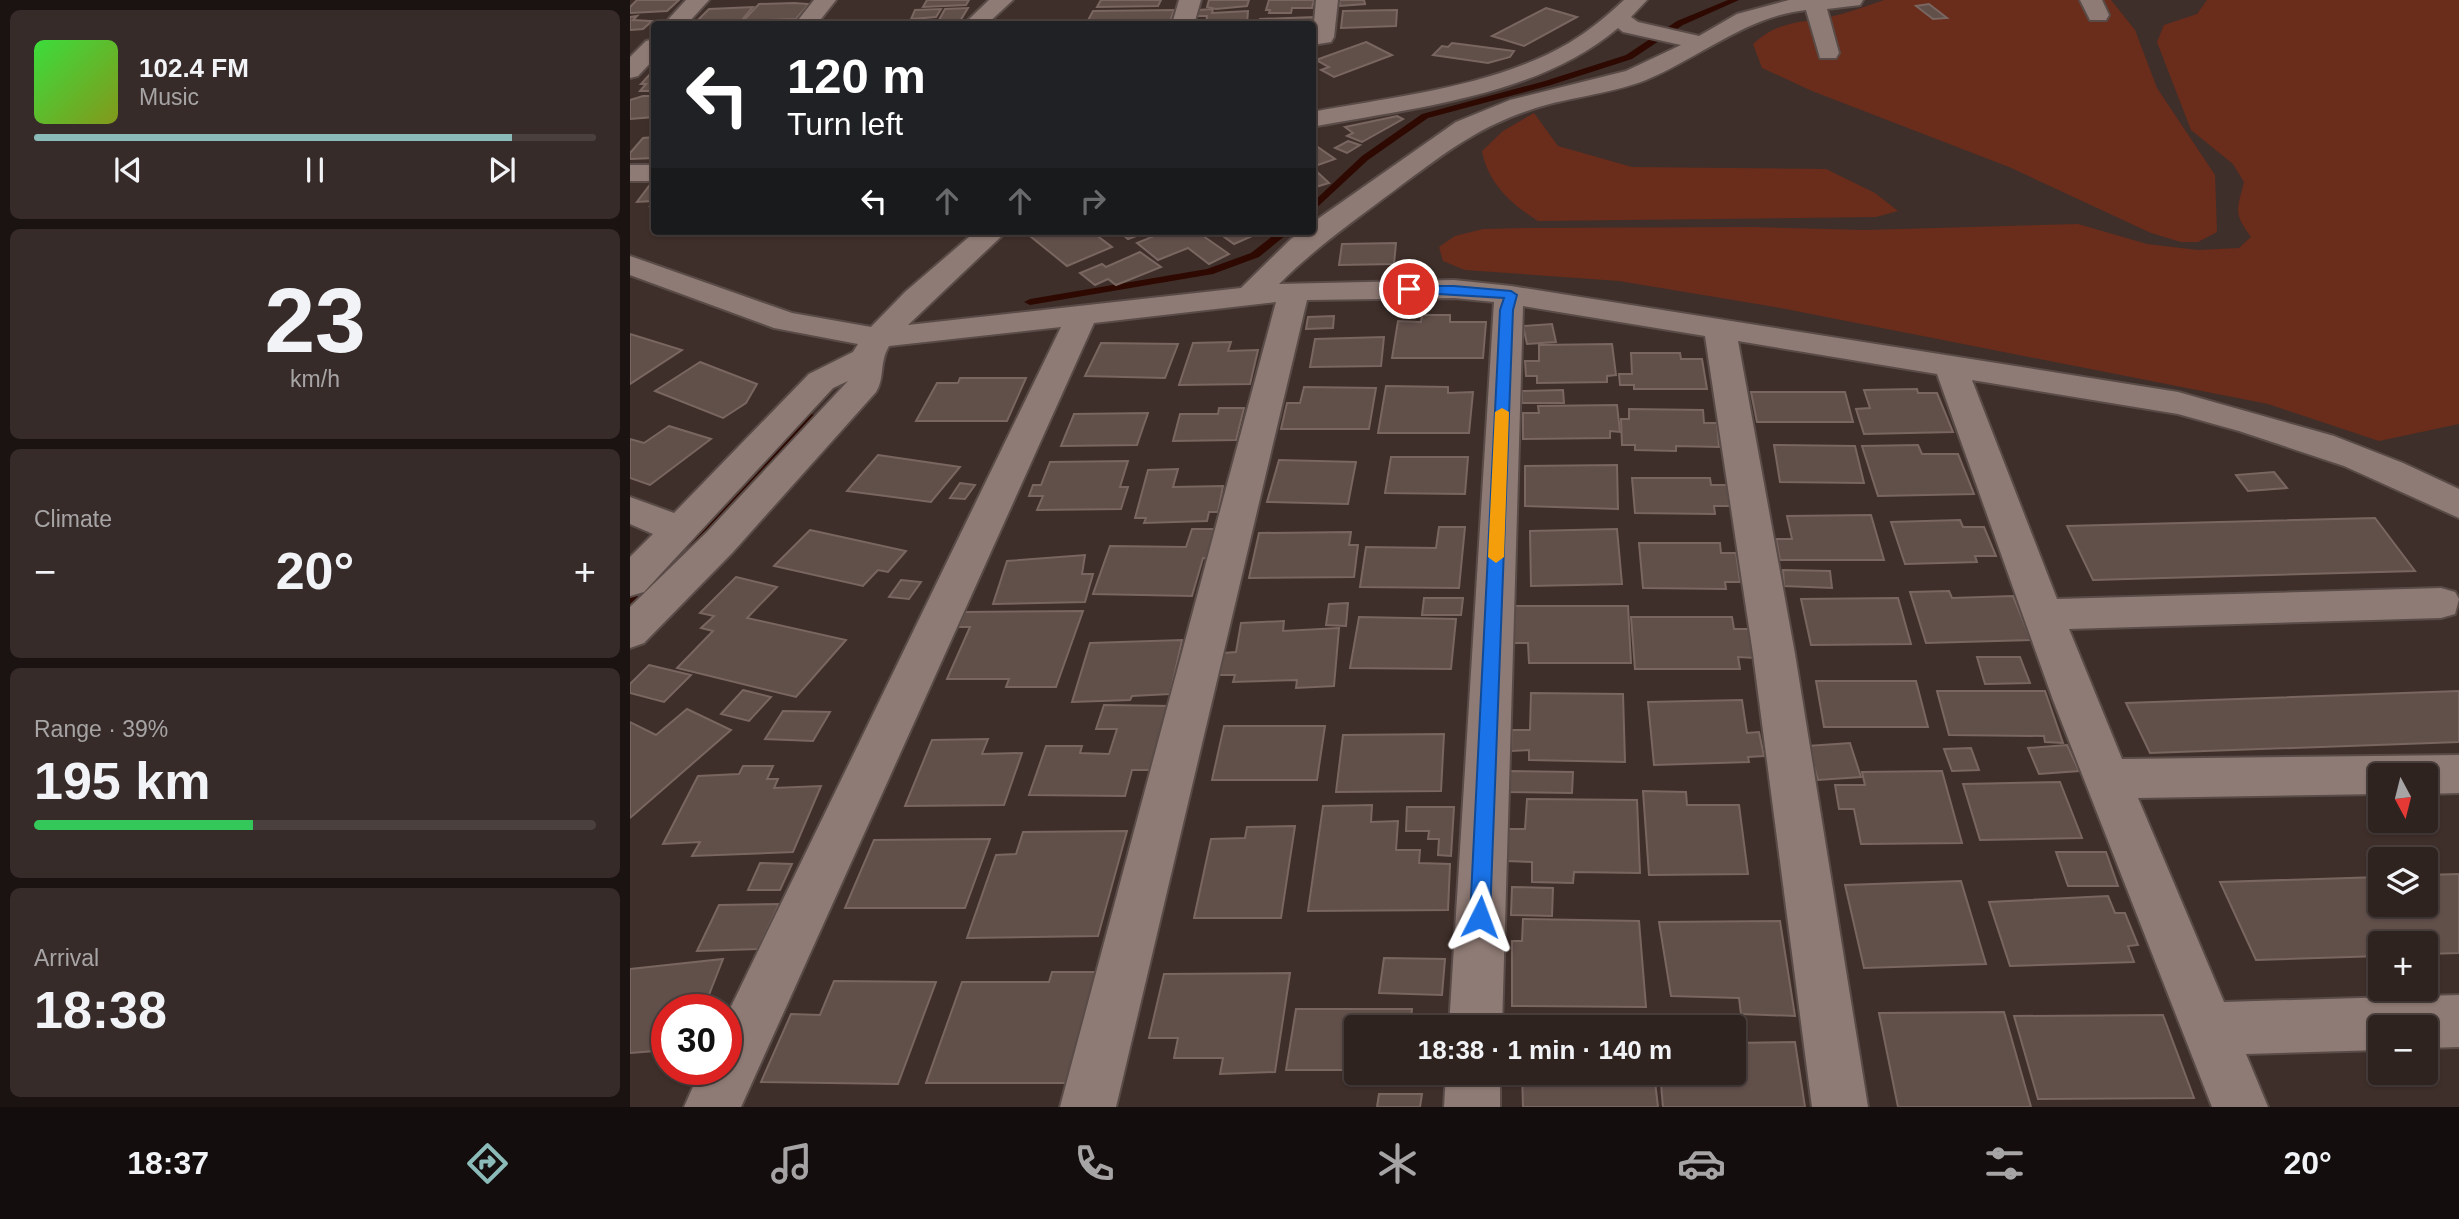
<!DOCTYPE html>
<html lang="en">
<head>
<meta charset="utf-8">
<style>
  :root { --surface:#2f2320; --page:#372b29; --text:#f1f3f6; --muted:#a7a4a5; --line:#4a403e; --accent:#8bbbb9 }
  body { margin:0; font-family:Helvetica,sans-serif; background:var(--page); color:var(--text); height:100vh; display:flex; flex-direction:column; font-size:26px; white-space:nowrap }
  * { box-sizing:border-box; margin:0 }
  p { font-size:23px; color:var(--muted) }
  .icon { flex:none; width:38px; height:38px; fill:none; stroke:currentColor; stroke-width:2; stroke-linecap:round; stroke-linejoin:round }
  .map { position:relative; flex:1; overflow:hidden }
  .panel { display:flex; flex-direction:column; gap:10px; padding:10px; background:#1a1312; width:630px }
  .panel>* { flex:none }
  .hud { position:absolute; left:21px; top:21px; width:665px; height:214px; border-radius:7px; box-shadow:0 2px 5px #0004,0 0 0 2px var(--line); background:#202124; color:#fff; overflow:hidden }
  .needle { width:46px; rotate:173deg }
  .buttons { position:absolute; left:1738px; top:763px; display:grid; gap:14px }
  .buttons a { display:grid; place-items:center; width:70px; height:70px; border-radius:7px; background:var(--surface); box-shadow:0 2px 5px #0004,0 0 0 2px var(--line); font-size:35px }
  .speed { position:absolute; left:21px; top:994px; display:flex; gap:14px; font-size:35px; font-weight:700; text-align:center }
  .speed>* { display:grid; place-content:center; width:91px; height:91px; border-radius:50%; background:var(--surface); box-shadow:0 2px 5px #0004,0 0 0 2px var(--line); line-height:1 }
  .speed .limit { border:10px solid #d22; background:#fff; color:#111 }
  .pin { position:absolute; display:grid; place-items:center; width:60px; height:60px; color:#fff; margin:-30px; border:4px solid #fff; border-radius:50%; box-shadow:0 2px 7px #0007 }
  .me { position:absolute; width:77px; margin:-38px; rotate:3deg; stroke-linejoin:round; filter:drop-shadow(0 0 5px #0008) }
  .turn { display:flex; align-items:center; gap:24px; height:147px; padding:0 21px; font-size:32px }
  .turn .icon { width:91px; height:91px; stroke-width:2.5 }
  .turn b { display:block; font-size:49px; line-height:60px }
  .lanes { display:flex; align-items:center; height:66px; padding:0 21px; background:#0003; justify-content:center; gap:35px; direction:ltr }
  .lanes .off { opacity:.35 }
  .big { font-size:52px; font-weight:700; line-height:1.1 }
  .panel .widget { flex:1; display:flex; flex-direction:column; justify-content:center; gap:10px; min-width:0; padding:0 24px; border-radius:10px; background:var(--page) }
  .panel .dial { align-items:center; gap:0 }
  .dial b { font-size:91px; line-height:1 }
  .song { display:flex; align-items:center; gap:21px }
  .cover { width:84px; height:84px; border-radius:10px; background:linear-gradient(135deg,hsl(120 70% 55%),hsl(70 70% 35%)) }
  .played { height:7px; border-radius:4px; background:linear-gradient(90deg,var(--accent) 85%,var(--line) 85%) }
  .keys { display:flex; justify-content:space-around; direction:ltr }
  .heat { display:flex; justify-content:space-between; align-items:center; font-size:38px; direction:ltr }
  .charge { height:10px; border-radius:5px; background:linear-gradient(90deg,#34c759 39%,var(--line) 0) }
  .trip { position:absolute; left:714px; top:1015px; width:402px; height:70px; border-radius:7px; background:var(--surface); box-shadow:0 2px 5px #0004,0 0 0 2px var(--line); font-weight:700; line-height:70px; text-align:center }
  .tab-bar { display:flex; height:112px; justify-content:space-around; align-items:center; background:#130e0d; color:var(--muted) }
  .tab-bar .icon { width:49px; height:49px }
  .tab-bar .selected { color:var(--accent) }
  .tab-bar b { font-size:32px; color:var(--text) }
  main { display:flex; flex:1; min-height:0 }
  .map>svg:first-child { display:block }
  .green { fill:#6a2c1b }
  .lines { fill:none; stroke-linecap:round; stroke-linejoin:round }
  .stream { fill:#2e0902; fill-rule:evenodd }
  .building { fill:#614f4a; stroke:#796660; stroke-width:2 }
  .minor-casing { stroke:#594b47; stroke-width:4 }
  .minor { fill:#8f7b75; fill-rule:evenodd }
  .route { fill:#1a73e8; stroke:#114b97; stroke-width:2 }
  .slow { fill:#f59e0b }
</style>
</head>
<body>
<main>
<section class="panel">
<div class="widget">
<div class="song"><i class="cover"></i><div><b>102.4 FM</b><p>Music</p></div></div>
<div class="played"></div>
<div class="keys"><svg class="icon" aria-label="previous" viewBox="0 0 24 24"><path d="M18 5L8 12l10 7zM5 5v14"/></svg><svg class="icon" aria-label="pause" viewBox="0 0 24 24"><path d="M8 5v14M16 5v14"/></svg><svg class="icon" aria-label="next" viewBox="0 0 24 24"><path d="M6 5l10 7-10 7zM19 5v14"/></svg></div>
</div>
<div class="widget dial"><b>23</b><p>km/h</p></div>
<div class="widget"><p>Climate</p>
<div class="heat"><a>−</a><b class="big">20°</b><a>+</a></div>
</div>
<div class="widget"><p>Range · 39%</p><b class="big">195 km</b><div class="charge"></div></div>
<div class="widget"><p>Arrival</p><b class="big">18:38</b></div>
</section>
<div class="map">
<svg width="1829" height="1107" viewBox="0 0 1829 1107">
  <rect width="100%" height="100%" fill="#3f2f2a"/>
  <g class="green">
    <path d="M1254 0H1481L1505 30 1527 88 1585 175 1587 232 1568 242H1551L1521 233 1379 167 1182 91 1132 68 1123 44C1148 21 1169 23 1200 17 1218 13 1236 6 1254 0Z"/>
    <path d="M1577 0H1829V424L1749 441 1638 404 1145 307 989 281 835 270 813 261 809 247 825 236 853 229 897 228 1122 227 1234 230 1448 224 1517 244 1568 250 1609 248 1621 237C1603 212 1607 211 1614 182L1603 164 1561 130 1527 42 1534 25 1567 14Z"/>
    <path d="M904 113 928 146 1002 167 1196 169 1245 193 1268 211 1246 217 908 221C881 204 858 183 852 151L873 131Z"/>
  </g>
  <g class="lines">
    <g class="stream">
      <polygon points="1098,0 1109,0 1053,25 1002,59 921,85 798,118 738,160 682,212 682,203 732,156 792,114 915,81 996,55 1047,21"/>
      <polygon points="649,231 661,231 629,257 583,274 400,305 394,302 400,299 577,269 621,253"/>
      <polygon points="181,414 185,415 187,418 185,421 74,541 5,609 0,610 0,596 64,535 177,415"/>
    </g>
  </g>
  <g class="building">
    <polygon points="7,0 49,0 37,11 0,13 0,7"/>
    <polygon points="297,0 339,0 336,5 293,7"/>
    <polygon points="471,0 531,0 528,6 467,7"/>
    <polygon points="579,0 619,0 617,6 586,9 577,7"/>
    <polygon points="639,0 684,0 682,8 662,8 661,13 639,13 640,10 636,10"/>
    <polygon points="709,0 734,0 735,4 710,6"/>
    <polygon points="129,4 164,3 179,4 166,19 113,21"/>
    <polygon points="1299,4 1317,18 1303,19 1286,6"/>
    <polygon points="123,7 112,20 67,21 79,9"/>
    <polygon points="338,8 330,21 308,22 315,9"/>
    <polygon points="916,8 947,17 894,46 862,36"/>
    <polygon points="311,9 306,17 281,19 285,10"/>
    <polygon points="583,9 582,13 618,11 617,24 576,24 577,16 567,16 568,10"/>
    <polygon points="544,10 539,24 456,24 463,11"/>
    <polygon points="767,10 766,26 711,28 713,11"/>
    <polygon points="7,16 3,20 22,21 13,29 0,30 0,17"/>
    <polygon points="684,17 682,26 629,24 630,19"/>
    <polygon points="736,42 762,55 704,77 691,70 699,67 686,60"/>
    <polygon points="822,43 884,51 880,57 858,63 803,55 812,46 818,47"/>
    <polygon points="21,73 24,73 24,91 10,91 16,84 11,84"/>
    <polygon points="13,96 24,96 24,117 0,119 0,100"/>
    <polygon points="767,116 773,119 732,142 717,136 723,133 715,127"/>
    <polygon points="24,137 24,158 0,159 0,153 13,138"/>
    <polygon points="718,141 730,145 717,153 705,148"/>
    <polygon points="682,143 705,159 682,167"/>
    <polygon points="684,169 699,183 682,188"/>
    <polygon points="22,182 24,182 24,206 20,206 24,201 7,202"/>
    <polygon points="413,231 461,231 482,247 437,266 400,236"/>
    <polygon points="488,231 520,231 498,239"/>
    <polygon points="536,231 566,231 599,254 579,264 558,248 528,260 507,243"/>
    <polygon points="586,231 625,231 629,233 604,244"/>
    <polygon points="766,243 764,264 709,265 712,244"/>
    <polygon points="510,252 531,267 486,285 478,279 465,285 450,273 472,264 476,267"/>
    <polygon points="792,315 820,315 820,322 856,322 853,358 762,358 768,321 791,322"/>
    <polygon points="704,316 703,328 676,329 678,317"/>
    <polygon points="922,324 926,342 897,344 893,326"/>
    <polygon points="0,334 52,350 0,384"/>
    <polygon points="754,337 751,366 680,367 685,339"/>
    <polygon points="601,342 598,351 628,350 620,384 549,385 563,343"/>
    <polygon points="471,343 548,344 535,378 455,376"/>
    <polygon points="982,344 986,375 977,376 977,382 907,383 907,376 896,376 895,361 909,361 909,345"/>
    <polygon points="1001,353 1050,353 1051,359 1072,359 1077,389 1004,389 1004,385 990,385 989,374 1002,374"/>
    <polygon points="70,362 127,384 116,403 93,418 25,391"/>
    <polygon points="330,378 396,378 377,421 286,421 307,383 328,383"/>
    <polygon points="756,386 818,387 818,393 843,392 839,433 748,433"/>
    <polygon points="674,387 746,388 739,429 651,429 657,403 670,403"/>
    <polygon points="1287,389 1288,393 1307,393 1323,432 1234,434 1226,409 1240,408 1234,390"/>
    <polygon points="933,390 934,403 892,403 892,391"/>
    <polygon points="1121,392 1215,392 1223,422 1127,422"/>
    <polygon points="987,405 990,432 980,431 980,438 893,439 893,413 909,413 908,406"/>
    <polygon points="589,408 614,408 606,440 543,441 550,414 588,414"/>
    <polygon points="999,409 1073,410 1074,423 1087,423 1089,447 1046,446 1046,451 1005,450 1005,445 992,445 991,419 999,419"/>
    <polygon points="518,413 507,445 431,446 444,414"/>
    <polygon points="39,426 81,439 20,485 0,478 0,439 14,443"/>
    <polygon points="1144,445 1225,446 1234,483 1150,482"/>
    <polygon points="1288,445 1292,454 1328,454 1344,494 1248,496 1232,446"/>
    <polygon points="248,455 330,467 301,502 217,491"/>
    <polygon points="761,457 838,457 835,494 755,493"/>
    <polygon points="649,460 726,462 718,504 637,502"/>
    <polygon points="498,461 490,487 498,487 491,509 407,510 413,496 399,496 403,485 411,485 420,462"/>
    <polygon points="987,465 988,509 895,506 895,466"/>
    <polygon points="548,469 543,487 593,486 588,512 579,512 577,521 514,523 516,518 505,518 518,470"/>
    <polygon points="1644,472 1657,488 1618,491 1606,475"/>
    <polygon points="1002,478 1080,478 1081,485 1097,485 1100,506 1084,506 1085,514 1005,513"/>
    <polygon points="330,483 345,485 335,499 320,498"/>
    <polygon points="1241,515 1254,560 1150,560 1146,539 1162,539 1157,516"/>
    <polygon points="1745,518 1785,571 1463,580 1437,526"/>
    <polygon points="1330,520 1333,527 1354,527 1366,556 1345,556 1347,562 1275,564 1261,522"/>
    <polygon points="809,527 835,527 829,588 730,587 736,547 806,548"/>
    <polygon points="562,529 595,529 588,559 573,558 562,596 463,594 480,546 556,547"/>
    <polygon points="987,529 992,584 901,586 900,531"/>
    <polygon points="180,530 276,551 258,572 248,570 233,586 144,566"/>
    <polygon points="721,532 719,545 728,545 724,577 619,578 629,533"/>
    <polygon points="1009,543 1090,543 1091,553 1106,553 1110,582 1095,582 1096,589 1013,588"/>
    <polygon points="455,555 452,574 463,574 455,602 363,604 377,561"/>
    <polygon points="1153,570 1200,571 1202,588 1154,586"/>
    <polygon points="106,577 147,587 117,618 216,640 166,697 47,668 83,631 71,628 84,616 70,613"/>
    <polygon points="271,580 291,582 279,599 259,597"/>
    <polygon points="1319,591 1322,598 1383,596 1401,640 1296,643 1280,592"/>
    <polygon points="794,598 833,598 831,615 792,615"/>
    <polygon points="1268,598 1281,644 1181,645 1171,599"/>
    <polygon points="718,603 716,626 696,625 699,604"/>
    <polygon points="881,606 998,606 1001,663 899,663 898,643 880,643"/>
    <polygon points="453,611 426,687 376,687 379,679 317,679 340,627 328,627 335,612"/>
    <polygon points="729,617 826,619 821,669 720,668"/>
    <polygon points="1001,617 1102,617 1104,629 1120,629 1125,658 1108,657 1110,669 1005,669"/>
    <polygon points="654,621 653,631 709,628 704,686 666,688 667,680 603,682 605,675 589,675 593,653 606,652 611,623"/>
    <polygon points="552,640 540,694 502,696 500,700 442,702 460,643"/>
    <polygon points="1347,657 1390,657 1400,683 1355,684"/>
    <polygon points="19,665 61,675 34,702 0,693 0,684"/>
    <polygon points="1186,681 1286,681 1298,727 1194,727"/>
    <polygon points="113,690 141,697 119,721 91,714"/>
    <polygon points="1307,691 1415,691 1433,743 1415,742 1414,736 1319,735"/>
    <polygon points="1829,691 1829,742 1520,753 1496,703"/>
    <polygon points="901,693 993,694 995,762 899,760 899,750 881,751 882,730 900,730"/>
    <polygon points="1112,700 1117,733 1129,732 1134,756 1118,757 1119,762 1024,765 1018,702"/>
    <polygon points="474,705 542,706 524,770 502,770 495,796 399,795 416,746 452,746 450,753 479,754 487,729 466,729"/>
    <polygon points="57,709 101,730 0,818 0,722 26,735"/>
    <polygon points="153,711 200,712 183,741 135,739"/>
    <polygon points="594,726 695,726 687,780 582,780"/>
    <polygon points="814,734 811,791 706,792 713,735"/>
    <polygon points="358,739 352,754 392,753 374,805 275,806 302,740"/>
    <polygon points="1220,743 1231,777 1188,780 1178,746"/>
    <polygon points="1437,745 1449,771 1409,774 1398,748"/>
    <polygon points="1341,748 1349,770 1322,771 1314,749"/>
    <polygon points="113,766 143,766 137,779 148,779 144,788 191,786 163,852 62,856 70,842 33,844 68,776 109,774"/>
    <polygon points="878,771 943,772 942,793 877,792"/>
    <polygon points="1312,771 1332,843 1231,844 1224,809 1209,809 1205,785 1235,785 1232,772"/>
    <polygon points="1430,782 1452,838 1350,840 1333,784"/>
    <polygon points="1013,791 1056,792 1057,805 1109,805 1118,874 1019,875"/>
    <polygon points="897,799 1007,800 1010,873 944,872 943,883 902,882 902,862 877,861 878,829 895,829"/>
    <polygon points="742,805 741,822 768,821 766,850 790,850 789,863 820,864 818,910 678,911 693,806"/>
    <polygon points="777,807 824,807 821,856 808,855 809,839 798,839 799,831 776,831"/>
    <polygon points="665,826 651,918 564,918 581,839 615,838 617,827"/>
    <polygon points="497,831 468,936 337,938 366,855 386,854 393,832"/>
    <polygon points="360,839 335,908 215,908 244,840"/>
    <polygon points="1426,852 1476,852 1488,886 1438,886"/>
    <polygon points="130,863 162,864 150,890 118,890"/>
    <polygon points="1829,874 1829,953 1796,954 1796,943 1750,943 1750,956 1626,960 1590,882 1750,877 1750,905 1796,905 1796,875"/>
    <polygon points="1331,881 1356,964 1234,968 1215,885"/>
    <polygon points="882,887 923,888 922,916 881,915"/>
    <polygon points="1478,896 1485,913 1495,913 1508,945 1498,946 1504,962 1380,966 1359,902"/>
    <polygon points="149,904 128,949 67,951 89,905"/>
    <polygon points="893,919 1009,921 1016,1007 882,1006 882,941 892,941"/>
    <polygon points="1150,921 1165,1016 1111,1014 1109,998 1041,996 1029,922"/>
    <polygon points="754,958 815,959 812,995 749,993"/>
    <polygon points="93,959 73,1010 37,1010 37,1050 0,1053 0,969"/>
    <polygon points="422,972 471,972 441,1083 296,1083 332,982 419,982"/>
    <polygon points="660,973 645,1072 590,1074 593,1058 544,1058 548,1038 519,1038 534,974"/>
    <polygon points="204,981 306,982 268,1084 131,1082 161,1014 190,1015"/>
    <polygon points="666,1009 782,1009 780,1027 726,1027 726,1070 656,1070"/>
    <polygon points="1374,1012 1401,1107 1268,1107 1249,1013"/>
    <polygon points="1533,1015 1564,1098 1408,1099 1384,1016"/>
    <polygon points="1165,1042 1175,1107 1033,1107 1030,1073 1104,1073 1104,1043"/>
    <polygon points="892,1073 1024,1073 1028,1107 893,1107"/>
    <polygon points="749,1094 792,1094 790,1107 747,1107"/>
  </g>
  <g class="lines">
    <defs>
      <g id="minor">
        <polygon points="56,0 79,0 57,24 34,24"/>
        <polygon points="184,0 206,0 187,24 165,24"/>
        <polygon points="359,0 383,0 357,24 334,24"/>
        <polygon points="549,0 571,0 564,24 542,24"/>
        <polygon points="686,0 708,0 704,37 701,42 682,45"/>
        <path d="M994 0H1017L1001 17 1008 22 1069 36 1107 14 1159 0H1233L1230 5 1197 9 1209 53 1206 58H1190L1176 10C1117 16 1069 58 1016 80 978 95 935 97 897 111 844 129 810 157 765 190 725 220 685 248 649 284L824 280 881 286 1548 392 1704 436 1773 463 1829 489V518L1714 466 1609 431 1548 414 1342 380 1427 599 1811 588 1825 592 1829 599 1825 614 1811 618 1439 629 1492 759 1829 755V793L1796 794V775H1750V794L1508 798 1594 1002 1829 995V1047L1796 1048V1027H1750V1050L1616 1054 1638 1107H1582L1423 700 1307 374 1108 341 1165 654 1238 1107H1182L1123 654 1075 336 893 306 872 1027H819L864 302 824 298 677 300 486 1107H430L646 302 464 323 111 1107H54L71 1069H96V1017L431 327 259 346C249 363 255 378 246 392L103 552 14 643 0 648V607L77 532 218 381 203 388 14 592 0 596V557L23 534 0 524V497L44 513 179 374 223 352 228 344 144 328 0 275V256L162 313 241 327 275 292 346 231H377L278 325 611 288 661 239 672 231H682V223L826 122 880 100 996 71 1051 45 993 32 988 28C909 96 782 108 682 127V112C767 96 864 87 939 43 959 31 977 16 994 0Z"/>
        <polygon points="1450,0 1472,0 1479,15 1476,20 1460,20"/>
        <polygon points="24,39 24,59 8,76 0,78 0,57 16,41"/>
        <rect x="0" y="165" width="24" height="16"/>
        <polygon points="816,1073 870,1073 870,1107 814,1107"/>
      </g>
    </defs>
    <use href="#minor" class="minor-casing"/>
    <use href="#minor" class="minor"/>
  </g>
  <polygon class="route" points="779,286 824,286 881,291 887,295 883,310 860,917 857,924 850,927 843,924 840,917 870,310 874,298 775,292 773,289"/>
  <polygon class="slow" points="872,408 879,412 874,557 866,563 858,557 865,412"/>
</svg>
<div class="buttons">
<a><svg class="needle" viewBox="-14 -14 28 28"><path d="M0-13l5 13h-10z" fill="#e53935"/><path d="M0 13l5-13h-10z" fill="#a7a4a5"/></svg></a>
<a><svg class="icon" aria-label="layers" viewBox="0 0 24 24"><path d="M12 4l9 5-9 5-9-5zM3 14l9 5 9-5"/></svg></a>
<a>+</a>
<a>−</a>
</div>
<div class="speed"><div class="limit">30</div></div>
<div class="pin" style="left:779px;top:289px;background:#d93025"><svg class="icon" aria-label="arrive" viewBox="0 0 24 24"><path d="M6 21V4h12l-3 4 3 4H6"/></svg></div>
<svg class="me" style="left:850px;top:917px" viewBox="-20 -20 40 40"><path d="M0-17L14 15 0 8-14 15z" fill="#1a73e8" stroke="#fff" stroke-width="4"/></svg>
<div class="trip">18:38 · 1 min · 140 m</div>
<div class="hud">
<div class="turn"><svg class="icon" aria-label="left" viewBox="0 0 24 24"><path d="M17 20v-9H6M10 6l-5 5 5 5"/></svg><div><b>120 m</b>Turn left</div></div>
<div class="lanes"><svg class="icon" aria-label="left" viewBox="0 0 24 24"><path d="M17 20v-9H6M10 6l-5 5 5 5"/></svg><svg class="icon off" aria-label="ahead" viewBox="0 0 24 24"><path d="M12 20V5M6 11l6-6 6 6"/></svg><svg class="icon off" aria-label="ahead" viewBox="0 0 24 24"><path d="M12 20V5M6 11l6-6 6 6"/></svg><svg class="icon off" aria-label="right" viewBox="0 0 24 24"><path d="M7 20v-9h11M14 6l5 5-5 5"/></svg></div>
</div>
</div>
</main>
<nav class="tab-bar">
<b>18:37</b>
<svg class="icon selected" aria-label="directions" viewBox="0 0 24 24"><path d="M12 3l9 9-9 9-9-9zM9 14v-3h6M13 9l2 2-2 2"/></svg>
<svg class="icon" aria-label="music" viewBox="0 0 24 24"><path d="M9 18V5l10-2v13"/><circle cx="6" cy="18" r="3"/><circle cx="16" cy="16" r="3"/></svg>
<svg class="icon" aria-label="phone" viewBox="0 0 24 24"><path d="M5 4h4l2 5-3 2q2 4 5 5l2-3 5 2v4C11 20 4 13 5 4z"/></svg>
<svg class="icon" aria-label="climate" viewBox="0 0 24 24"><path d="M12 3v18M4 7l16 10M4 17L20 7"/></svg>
<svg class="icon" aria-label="car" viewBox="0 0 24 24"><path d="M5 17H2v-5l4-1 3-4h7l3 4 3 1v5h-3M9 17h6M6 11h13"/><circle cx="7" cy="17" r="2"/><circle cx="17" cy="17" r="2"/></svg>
<svg class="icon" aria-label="filters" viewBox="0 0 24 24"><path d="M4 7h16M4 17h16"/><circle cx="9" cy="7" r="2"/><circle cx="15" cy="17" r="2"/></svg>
<b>20°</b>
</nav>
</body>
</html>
